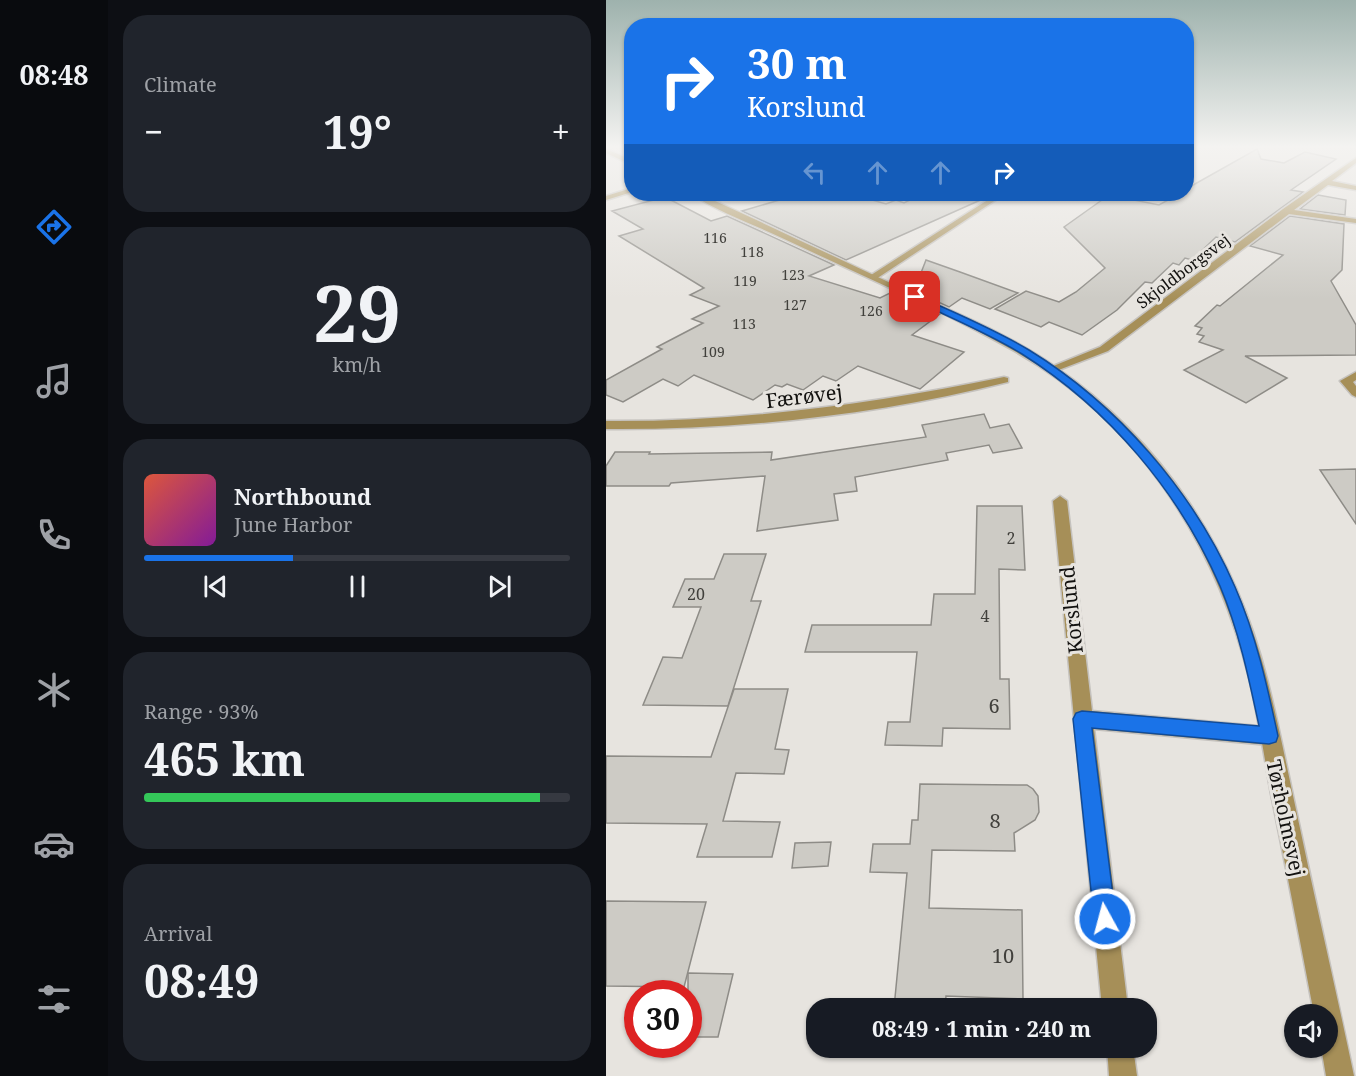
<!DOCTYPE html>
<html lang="en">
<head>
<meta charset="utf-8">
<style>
  :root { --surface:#171b24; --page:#20242c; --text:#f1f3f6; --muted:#9ea1a6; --line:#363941; --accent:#1a73e8 }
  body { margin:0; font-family:"Noto Serif",serif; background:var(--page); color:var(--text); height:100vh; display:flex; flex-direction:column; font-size:22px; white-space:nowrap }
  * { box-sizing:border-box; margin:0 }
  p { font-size:20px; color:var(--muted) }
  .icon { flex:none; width:33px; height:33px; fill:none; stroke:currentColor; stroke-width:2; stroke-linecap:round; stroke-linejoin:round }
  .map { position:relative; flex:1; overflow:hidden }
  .sheet { display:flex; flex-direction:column; gap:15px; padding:15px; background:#0d0f14; width:498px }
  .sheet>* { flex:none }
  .top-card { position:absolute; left:18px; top:18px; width:570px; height:183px; border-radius:24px; box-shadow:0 2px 4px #0004; background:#1a73e8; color:#fff; overflow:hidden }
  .buttons { position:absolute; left:678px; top:1004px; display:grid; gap:12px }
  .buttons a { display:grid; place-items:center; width:54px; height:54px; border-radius:50%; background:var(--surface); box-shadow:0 2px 4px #0004; font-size:30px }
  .speed { position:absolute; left:18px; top:980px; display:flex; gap:12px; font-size:30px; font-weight:700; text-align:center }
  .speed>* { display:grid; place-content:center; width:78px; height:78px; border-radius:50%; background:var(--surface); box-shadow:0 2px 4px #0004; line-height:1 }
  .speed .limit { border:9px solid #d22; background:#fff; color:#111 }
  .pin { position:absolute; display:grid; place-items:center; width:51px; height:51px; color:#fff; margin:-26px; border-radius:12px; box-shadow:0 3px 9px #0006 }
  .me { position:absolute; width:66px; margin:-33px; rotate:353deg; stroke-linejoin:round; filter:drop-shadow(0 0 4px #0008) }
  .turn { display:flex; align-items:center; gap:21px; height:126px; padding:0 24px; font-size:27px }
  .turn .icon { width:78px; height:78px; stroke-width:2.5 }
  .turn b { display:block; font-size:42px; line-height:51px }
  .lanes { display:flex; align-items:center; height:57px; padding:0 24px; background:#0003; justify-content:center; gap:30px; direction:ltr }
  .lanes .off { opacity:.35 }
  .big { font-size:45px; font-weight:700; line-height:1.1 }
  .sheet .card { flex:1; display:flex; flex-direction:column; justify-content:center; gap:9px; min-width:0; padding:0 21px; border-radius:24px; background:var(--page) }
  .sheet .dial { align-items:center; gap:0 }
  .dial b { font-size:78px; line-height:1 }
  .song { display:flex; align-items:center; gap:18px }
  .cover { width:72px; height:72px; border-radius:9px; background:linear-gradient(135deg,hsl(10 70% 55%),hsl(290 70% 35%)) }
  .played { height:6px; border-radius:3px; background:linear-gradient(90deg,var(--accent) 35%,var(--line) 35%) }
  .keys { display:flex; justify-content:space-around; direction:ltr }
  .heat { display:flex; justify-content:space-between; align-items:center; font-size:33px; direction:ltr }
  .charge { height:9px; border-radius:4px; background:linear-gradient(90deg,#34c759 93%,var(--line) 0) }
  .trip { position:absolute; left:200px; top:998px; width:351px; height:60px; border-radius:24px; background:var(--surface); box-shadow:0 2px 4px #0004; font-weight:700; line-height:60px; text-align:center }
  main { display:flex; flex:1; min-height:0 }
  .menu { display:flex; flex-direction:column; width:108px; justify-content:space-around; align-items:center; background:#090b0e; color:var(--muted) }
  .menu .icon { width:42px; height:42px }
  .menu .current { color:var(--accent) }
  .menu b { font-size:27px; color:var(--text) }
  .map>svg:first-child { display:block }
  .building { fill:#cdcbc5; stroke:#8e8c87; stroke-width:1.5 }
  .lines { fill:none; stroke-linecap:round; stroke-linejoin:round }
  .service-casing { stroke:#c5c2be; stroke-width:3 }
  .minor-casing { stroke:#c5c2be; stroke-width:3 }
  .tertiary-casing { stroke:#c5c2be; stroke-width:3 }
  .service { fill:#a68f58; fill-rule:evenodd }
  .minor { fill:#a68f58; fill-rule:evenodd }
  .tertiary { fill:#a68f58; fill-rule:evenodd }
  .route { fill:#1a73e8; stroke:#114b97; stroke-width:1.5 }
  .labels { text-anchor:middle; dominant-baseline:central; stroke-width:6; stroke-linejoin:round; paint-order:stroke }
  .far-number-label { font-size:14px; fill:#41403c }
  .far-street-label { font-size:16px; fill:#12110f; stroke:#e7e4df }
  .number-label { font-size:16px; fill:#41403c }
  .street-label { font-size:20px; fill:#12110f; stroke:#e7e4df }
  .near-number-label { font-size:20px; fill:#41403c }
</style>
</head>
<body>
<main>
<nav class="menu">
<b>08:48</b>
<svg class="icon current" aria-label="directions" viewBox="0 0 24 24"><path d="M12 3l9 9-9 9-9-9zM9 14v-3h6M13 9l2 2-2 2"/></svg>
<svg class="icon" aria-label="music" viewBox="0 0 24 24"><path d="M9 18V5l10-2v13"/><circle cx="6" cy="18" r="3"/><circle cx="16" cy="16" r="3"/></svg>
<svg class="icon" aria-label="phone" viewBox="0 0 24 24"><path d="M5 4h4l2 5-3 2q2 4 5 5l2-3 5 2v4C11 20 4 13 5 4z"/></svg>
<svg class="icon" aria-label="climate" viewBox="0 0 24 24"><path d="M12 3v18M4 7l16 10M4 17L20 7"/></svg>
<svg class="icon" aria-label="car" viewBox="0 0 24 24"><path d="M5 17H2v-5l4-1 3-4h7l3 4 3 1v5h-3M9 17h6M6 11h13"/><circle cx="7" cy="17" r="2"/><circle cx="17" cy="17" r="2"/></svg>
<svg class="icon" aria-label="filters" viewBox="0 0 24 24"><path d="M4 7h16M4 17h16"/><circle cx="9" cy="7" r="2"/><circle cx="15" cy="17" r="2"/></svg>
</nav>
<section class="sheet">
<div class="card"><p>Climate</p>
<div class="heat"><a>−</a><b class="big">19°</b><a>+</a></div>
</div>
<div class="card dial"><b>29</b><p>km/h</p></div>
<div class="card">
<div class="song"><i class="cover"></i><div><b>Northbound</b><p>June Harbor</p></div></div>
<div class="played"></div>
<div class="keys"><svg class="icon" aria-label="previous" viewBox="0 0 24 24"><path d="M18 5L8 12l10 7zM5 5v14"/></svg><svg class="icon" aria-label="pause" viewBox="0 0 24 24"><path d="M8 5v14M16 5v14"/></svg><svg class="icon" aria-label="next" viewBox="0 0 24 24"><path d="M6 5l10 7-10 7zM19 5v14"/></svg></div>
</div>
<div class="card"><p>Range · 93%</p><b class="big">465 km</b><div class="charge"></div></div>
<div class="card"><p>Arrival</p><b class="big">08:49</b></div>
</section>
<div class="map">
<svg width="750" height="1076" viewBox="0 0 750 1076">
  <rect width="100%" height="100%" fill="#e7e4df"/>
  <g class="building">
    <polygon points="651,149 655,159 678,163 699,152 730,159 685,190 697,192 629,242 610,237 586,260 579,258 573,265 567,263 546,283 539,282 511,310 476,335 443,322 435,327 389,309 420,291 453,302 470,292 499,268 458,227 503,195 553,205 573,194 580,194 580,189"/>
    <polygon points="194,194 205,196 225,194 238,199 249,195 280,204 290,200 298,203 316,194 388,194 240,260 136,211"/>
    <polygon points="712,195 740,200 739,215 694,209"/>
    <polygon points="59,197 105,221 121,216 228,265 203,276 274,298 286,292 334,314 306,335 358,352 314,389 252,366 230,381 217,376 197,390 181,384 176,387 169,385 147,400 88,375 72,386 57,379 17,402 0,395 0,380 56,349 51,347 97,323 86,319 113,306 84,295 98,288 13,236 37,229 6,211"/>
    <polygon points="684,216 738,224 736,270 725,281 750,325 750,355 639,356 681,378 640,403 578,370 617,350 593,342 598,336 591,334 596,328 589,326 611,305 614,306 677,255 644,246"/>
    <polygon points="320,260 354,272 412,293 384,309 356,298 343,307 297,286 313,278"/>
    <polygon points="378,414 384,428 403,424 416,448 387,453 383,445 340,453 342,460 249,477 251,491 228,494 232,520 151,531 159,476 65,483 63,486 0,486 0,466 9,452 44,452 43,454 166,452 165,460 320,437 316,425"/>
    <polygon points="750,469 750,524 714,470"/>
    <polygon points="371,506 416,506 419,570 393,569 394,679 403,679 404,729 337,728 336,746 279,745 282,722 304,722 311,652 199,652 206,625 325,625 328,594 369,594"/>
    <polygon points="118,554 160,554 145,601 155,601 122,706 37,705 57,657 76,658 95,607 67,607 79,579 108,579"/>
    <polygon points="128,689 182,689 169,749 183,750 178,774 130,773 117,821 174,822 166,857 91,857 101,824 0,823 0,756 105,757"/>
    <polygon points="314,784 421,785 427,789 432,796 433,812 429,820 408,833 409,851 326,850 323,908 416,910 417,999 340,996 339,1008 288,1008 301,873 264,872 267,844 304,844 306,820 312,820"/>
    <polygon points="225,842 222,866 186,868 189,843"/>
    <polygon points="0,901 100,902 78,987 0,986"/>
    <polygon points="82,973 127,974 112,1037 82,1037"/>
  </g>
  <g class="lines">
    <defs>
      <polygon id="service" points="123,194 133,194 104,203 100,201"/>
      <g id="minor">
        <polygon points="750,158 750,163 726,181 750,186 750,190 722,185 688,210 750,219 750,223 683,214 502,351 450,371 442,371 440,369 494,347 677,209"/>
        <polygon points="26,188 26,192 0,200 0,196"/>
        <polygon points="391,194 399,194 270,279 262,277"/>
        <polygon points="750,372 750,380 747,382 750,386 750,397 746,395 734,381"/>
        <path d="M398 377 402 378V382C271 415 135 430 0 429V421C135 422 266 404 398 377Z"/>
        <polygon points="454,496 461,501 486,711 663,727 670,729 673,736 670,743 663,745 488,729 522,1008 496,1008 447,501"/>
        <polygon points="501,1047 527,1047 531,1076 503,1076"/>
      </g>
      <g id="tertiary">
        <polygon points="0,149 26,160 26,165 0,153"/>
        <path d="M85 194H94C166 227 238 261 310 295 357 316 405 336 448 366 556 440 629 552 661 679 673 726 682 773 692 819 710 905 730 990 748 1076H720L715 1047H722V1014H708C694 941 680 867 665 794 658 755 652 716 643 678 609 540 529 417 403 348 330 307 252 274 176 238 147 224 112 212 85 194Z"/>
      </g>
    </defs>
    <use href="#service" class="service-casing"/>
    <use href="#minor" class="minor-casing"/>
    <use href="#tertiary" class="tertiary-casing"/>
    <use href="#service" class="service"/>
    <use href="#minor" class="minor"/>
    <use href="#tertiary" class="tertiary"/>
  </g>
  <linearGradient id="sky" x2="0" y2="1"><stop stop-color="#9eb2ad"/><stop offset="0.49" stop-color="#f4f3f1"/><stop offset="1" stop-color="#f4f3f1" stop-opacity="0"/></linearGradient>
  <rect width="750" height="299" fill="url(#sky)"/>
  <path class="route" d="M306 296H312C349 313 388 329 423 350 511 404 588 492 629 587 650 635 661 685 672 736L670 742 663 744 486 728 510 919 507 927 499 930 491 927 488 919 467 719 470 713 476 711 653 726C643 679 633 631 614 586 573 492 503 409 416 354 382 333 342 317 306 299Z"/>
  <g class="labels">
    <g class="far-number-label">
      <text x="109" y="237">116</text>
      <text x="146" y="251">118</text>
      <text x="187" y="274">123</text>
      <text x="139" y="280">119</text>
      <text x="189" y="304">127</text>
      <text x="265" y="310">126</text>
      <text x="138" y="323">113</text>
      <text x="107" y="351">109</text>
    </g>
    <g class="far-street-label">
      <text transform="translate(577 271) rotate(-37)">Skjoldborgsvej</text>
    </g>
    <g class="number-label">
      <text x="405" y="538">2</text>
      <text x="90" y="594">20</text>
      <text x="379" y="616">4</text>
    </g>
    <g class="street-label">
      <text transform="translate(198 396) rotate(-7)">Færøvej</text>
      <text transform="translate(465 610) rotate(-96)">Korslund</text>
      <text transform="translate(680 818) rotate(78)">Tørholmsvej</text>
    </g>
    <g class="near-number-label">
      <text x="388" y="705">6</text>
      <text x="389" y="820">8</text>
      <text x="397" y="955">10</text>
    </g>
  </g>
</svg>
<div class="buttons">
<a><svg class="icon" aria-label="sound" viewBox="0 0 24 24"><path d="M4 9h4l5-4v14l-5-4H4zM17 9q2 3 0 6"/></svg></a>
</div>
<div class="speed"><div class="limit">30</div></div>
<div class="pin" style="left:309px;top:297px;background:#d93025"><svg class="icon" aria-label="arrive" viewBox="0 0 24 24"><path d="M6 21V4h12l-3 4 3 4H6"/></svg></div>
<svg class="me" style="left:499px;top:919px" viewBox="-20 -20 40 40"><circle r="17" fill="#1a73e8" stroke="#fff" stroke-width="3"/><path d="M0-11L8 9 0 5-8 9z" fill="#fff"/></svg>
<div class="trip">08:49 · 1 min · 240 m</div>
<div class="top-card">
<div class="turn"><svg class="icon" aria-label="right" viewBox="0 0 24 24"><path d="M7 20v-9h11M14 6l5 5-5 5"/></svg><div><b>30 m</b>Korslund</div></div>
<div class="lanes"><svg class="icon off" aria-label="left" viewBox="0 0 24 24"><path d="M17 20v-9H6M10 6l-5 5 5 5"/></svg><svg class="icon off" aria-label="ahead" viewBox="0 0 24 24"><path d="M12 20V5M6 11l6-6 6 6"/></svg><svg class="icon off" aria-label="ahead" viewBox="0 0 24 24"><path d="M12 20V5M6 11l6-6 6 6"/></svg><svg class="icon" aria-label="right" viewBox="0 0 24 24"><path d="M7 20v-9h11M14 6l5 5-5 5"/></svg></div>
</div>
</div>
</main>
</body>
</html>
